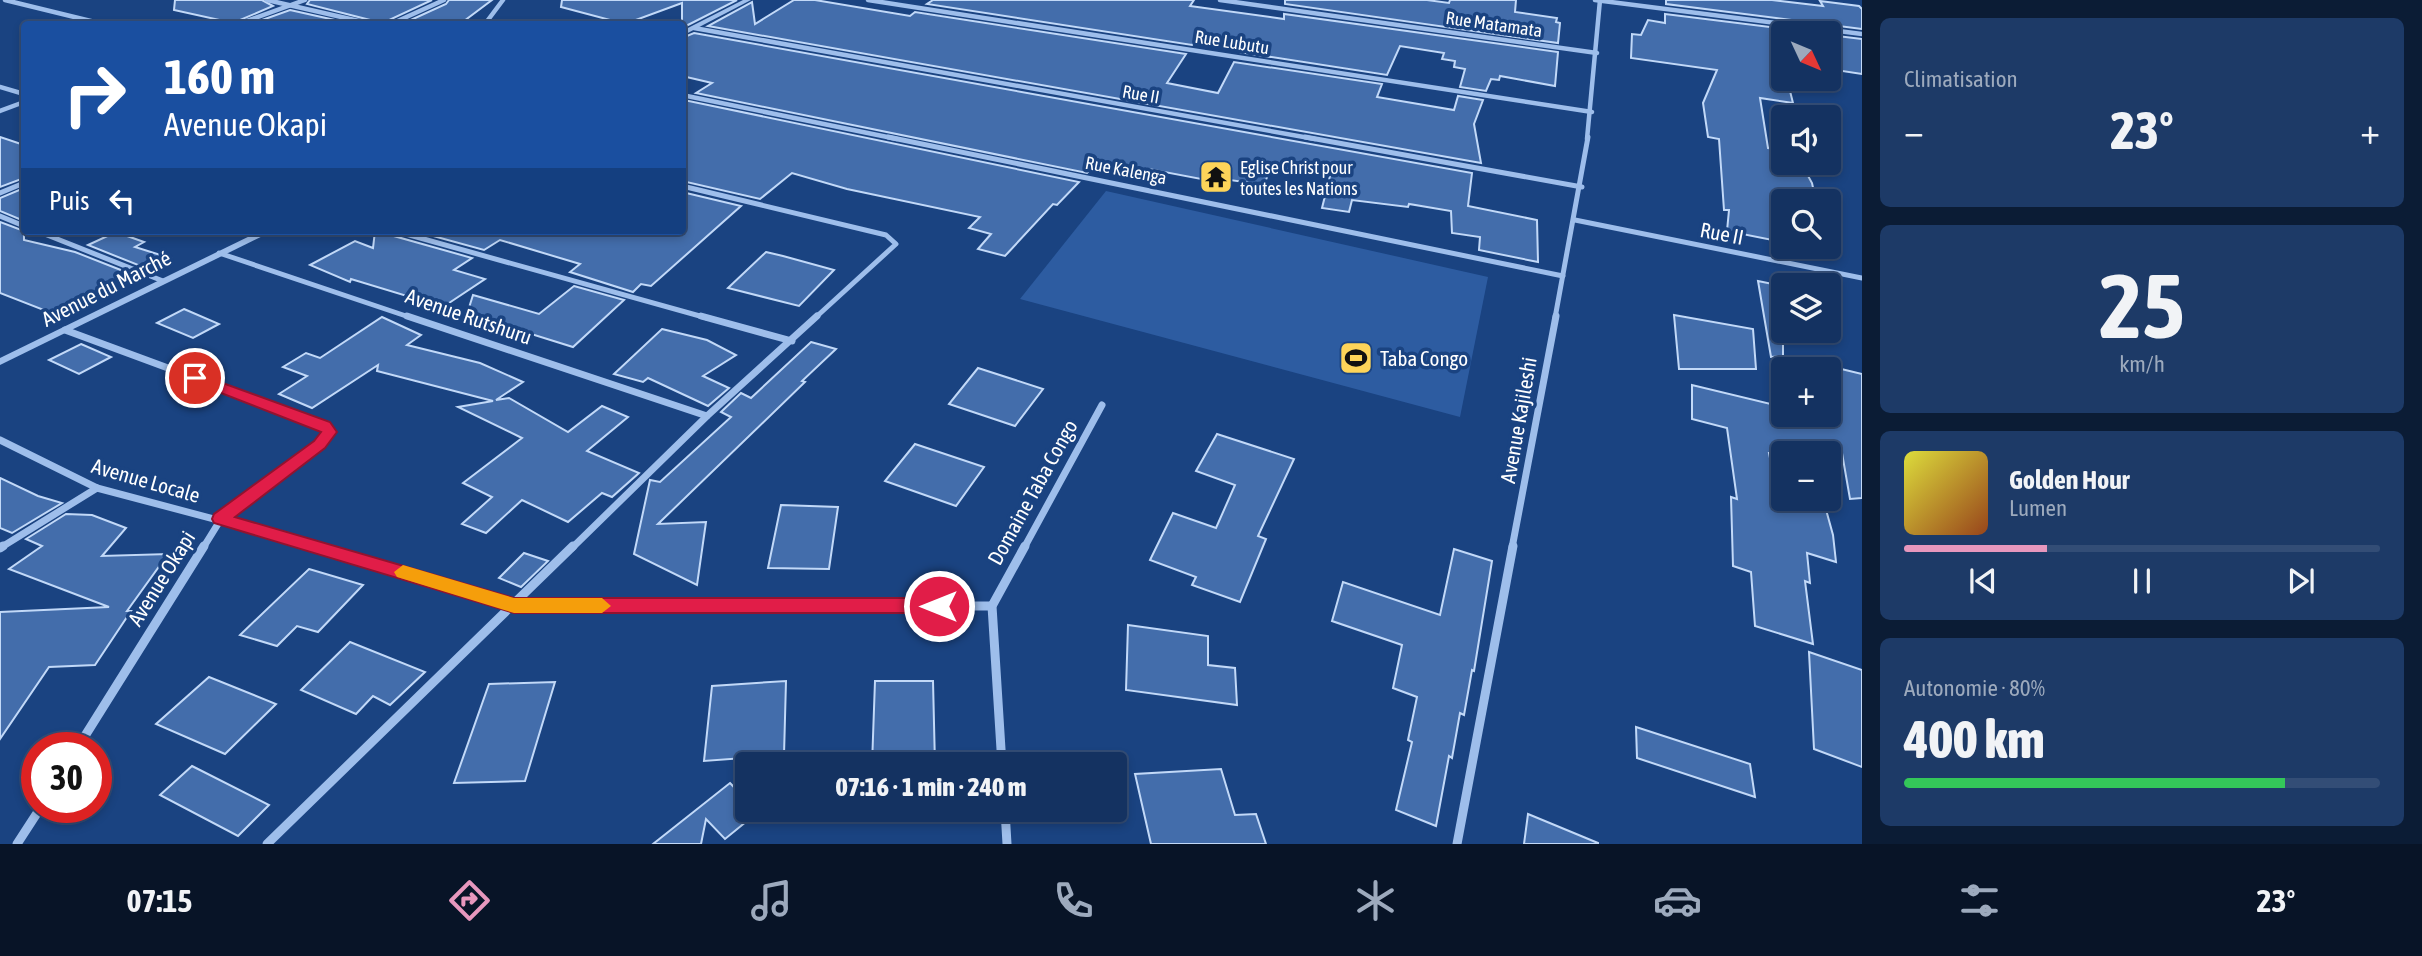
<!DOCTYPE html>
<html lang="fr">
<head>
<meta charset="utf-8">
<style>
  :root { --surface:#143261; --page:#1d3a67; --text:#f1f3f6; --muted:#9daabd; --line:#334d76; --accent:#e797bd }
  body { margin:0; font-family:"Asap Condensed",sans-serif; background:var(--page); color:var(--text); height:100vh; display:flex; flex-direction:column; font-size:26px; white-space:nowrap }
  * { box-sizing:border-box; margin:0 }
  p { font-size:23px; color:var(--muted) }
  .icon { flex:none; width:38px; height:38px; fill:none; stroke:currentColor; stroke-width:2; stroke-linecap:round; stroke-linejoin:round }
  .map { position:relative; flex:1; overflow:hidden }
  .drawer { display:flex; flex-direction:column; gap:18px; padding:18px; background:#0b1c35; width:560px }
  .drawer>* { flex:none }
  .hud { position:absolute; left:21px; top:21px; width:665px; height:214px; border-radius:7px; box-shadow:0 4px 10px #0003,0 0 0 2px var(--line); background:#1a4fa0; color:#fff; overflow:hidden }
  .needle { width:46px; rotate:134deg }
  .buttons { position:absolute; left:1771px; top:21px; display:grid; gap:14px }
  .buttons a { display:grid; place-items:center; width:70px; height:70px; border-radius:7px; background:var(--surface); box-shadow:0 4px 10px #0003,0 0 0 2px var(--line); font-size:35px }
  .speed { position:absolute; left:21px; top:732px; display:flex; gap:14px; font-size:35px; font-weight:700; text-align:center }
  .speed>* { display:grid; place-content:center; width:91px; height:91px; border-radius:50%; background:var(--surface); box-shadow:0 4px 10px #0003,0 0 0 2px var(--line); line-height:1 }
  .speed .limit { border:10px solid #d22; background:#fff; color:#111 }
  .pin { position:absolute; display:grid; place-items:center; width:60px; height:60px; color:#fff; margin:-30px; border:4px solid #fff; border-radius:50%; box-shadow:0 2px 7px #0007 }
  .me { position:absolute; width:77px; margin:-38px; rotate:270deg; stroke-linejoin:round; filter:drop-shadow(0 0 5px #0008) }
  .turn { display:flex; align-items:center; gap:24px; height:147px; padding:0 28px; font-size:32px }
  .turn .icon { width:91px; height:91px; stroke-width:2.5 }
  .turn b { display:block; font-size:49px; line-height:60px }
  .then { display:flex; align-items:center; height:66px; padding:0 28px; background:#0003; gap:14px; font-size:26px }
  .big { font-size:52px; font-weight:800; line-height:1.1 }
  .drawer .widget { flex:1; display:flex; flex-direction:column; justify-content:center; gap:10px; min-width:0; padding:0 24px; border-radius:10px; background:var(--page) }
  .drawer .dial { align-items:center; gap:0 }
  .dial b { font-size:91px; line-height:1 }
  .song { display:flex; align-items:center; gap:21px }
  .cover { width:84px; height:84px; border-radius:10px; background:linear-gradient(135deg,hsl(60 70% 55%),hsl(20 70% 35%)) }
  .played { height:7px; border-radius:4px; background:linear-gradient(90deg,var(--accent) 30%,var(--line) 30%) }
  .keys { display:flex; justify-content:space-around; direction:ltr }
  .heat { display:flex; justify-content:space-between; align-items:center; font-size:38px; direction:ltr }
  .charge { height:10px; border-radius:5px; background:linear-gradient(90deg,#34c759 80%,var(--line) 0) }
  .trip { position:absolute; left:735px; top:752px; width:392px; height:70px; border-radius:7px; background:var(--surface); box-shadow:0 4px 10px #0003,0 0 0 2px var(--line); font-weight:800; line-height:70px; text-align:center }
  .menu { display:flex; height:112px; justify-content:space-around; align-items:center; background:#081427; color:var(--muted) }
  .menu .icon { width:49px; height:49px }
  .menu .on { color:var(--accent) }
  .menu b { font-size:32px; color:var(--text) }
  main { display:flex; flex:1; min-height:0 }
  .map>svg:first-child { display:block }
  .green { fill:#2d5ca1 }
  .building { fill:#436dab; stroke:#c2d9f8; stroke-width:2 }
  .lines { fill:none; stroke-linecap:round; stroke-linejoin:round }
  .minor-far3 { stroke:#9ebeeb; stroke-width:4.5 }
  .minor-far2 { stroke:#9ebeeb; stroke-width:5 }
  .minor-far1 { stroke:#9ebeeb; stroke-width:7 }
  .minor { stroke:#9ebeeb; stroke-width:9 }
  .tertiary { fill:#9ebeeb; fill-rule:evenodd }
  .route { fill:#e11d48; stroke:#92132f; stroke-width:2 }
  .slow { fill:#f59e0b }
  .labels { text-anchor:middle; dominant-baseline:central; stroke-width:7; stroke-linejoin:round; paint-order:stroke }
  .far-street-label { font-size:18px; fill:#fff; stroke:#1a4381 }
  .far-poi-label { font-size:18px; fill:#fff; stroke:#1a4381; text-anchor:start }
  .street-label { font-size:21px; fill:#fff; stroke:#1a4381 }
  .poi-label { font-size:21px; fill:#fff; stroke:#1a4381; text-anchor:start }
</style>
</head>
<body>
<main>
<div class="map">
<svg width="1862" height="844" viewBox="0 0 1862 844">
  <rect width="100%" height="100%" fill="#1a4381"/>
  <polygon class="green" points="1106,191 1488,277 1460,417 1020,299"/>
  <g class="building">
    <polygon points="175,0 262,0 273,6 233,23 174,10"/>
    <polygon points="310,0 432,0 389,20 386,24 307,4"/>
    <polygon points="449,0 492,0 460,24 402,24 446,4"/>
    <polygon points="562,0 737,0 682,28 682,3 625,24 561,7"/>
    <polygon points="794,0 815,0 910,16 915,12 1186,54 1167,83 1218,93 1234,62 1382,84 1377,97 1454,110 1458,96 1483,100 1474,124 1481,163 708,26 752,2 755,24"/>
    <polygon points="933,0 1194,0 1190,6 1284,19 1284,14 1558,52 1555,86 1500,76 1499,80 1491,79 1486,91 1460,87 1465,69 1454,67 1455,61 1442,59 1444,53 1400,46 1387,75 1239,52 1245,41 1200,34 1192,45 927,4"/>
    <polygon points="1285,0 1427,0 1449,3 1450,0 1516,0 1515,12 1557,18 1556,22 1560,23 1558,43 1285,4"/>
    <polygon points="1666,0 1772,0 1823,6 1820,1 1859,6 1862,9 1862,29 1666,4"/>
    <polygon points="290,10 353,24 251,24"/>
    <polygon points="1665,14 1818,33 1783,33 1783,79 1787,79 1793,103 1760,98 1768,148 1783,150 1783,163 1801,163 1812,183 1816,201 1783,201 1783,242 1727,231 1729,210 1724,210 1719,139 1708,137 1703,103 1717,70 1631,58 1632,34 1641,35 1648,20 1665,23"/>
    <polygon points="694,33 1472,173 1468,206 1537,220 1538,262 1479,250 1480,237 1452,233 1451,211 1409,204 1408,207 1352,200 1349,212 1322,208 1330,176 1271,167 1264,185 1203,176 1201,179 1149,169 1146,173 1096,164 1087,173 696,93 712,83 682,76 682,38"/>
    <polygon points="1829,35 1862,39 1862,74 1829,69"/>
    <polygon points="682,101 684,100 1079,182 1057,205 1053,204 1005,256 978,249 991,234 969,228 980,217 847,189 792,173 760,199 682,181"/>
    <polygon points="0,137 24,145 24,178 0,187"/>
    <polygon points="24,188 24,221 0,211 0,198"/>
    <polygon points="682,192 741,206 651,286 641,284 633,292 570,272 580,264 500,240 484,250 415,231 682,231"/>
    <polygon points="0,222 24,231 24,240 75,252 136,276 59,316 0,293"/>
    <polygon points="375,231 390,231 394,236 472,258 454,270 485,279 443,307 351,279 350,282 310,265 355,241 373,248"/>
    <polygon points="116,232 144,242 135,247 170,258 148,269 88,245"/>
    <polygon points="766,252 783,256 834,270 799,306 728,288"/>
    <polygon points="1758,281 1783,286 1783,356 1771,357"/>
    <polygon points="574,286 624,300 573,347 467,314 473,295 539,314"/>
    <polygon points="184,309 219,324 193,338 157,323"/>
    <polygon points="1674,315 1753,329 1756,369 1679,369"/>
    <polygon points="382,317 421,335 407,345 480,363 523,382 496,400 509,398 568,432 602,406 628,417 587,451 639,473 612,497 602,493 568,522 522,500 486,533 462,524 492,497 463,483 522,438 458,407 493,401 377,371 378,365 312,408 279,394 307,376 283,367 306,353 320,358"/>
    <polygon points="662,329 707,340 736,355 703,376 729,388 708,406 648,378 643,382 614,374"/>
    <polygon points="811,342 836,349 802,381 805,382 658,524 706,522 697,585 634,554 650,480 660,482 731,417 721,412 741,393 751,398"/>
    <polygon points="81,344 111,357 79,374 49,360"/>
    <polygon points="1829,366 1862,374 1862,498 1850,499 1842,453 1769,453 1777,494 1783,496 1783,499 1825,506 1833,535 1836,562 1807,553 1810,583 1805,581 1813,644 1755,626 1751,572 1733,566 1731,497 1737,499 1727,428 1692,419 1692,385 1775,405 1776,412 1783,415 1831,425 1828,417 1833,418 1829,399"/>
    <polygon points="978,368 1043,389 1015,426 949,404"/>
    <polygon points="1217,434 1294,459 1258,536 1266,539 1240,602 1192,585 1196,577 1150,560 1173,513 1216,528 1235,485 1196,471"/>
    <polygon points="915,444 984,467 956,506 885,481"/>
    <polygon points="0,478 38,496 62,503 12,533 0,528"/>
    <polygon points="781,505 838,507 829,569 768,568"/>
    <polygon points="66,514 92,515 126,528 102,556 168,554 127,611 131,611 95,665 49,667 0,739 0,612 109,607 9,569 42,546 26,539"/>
    <polygon points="1454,549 1492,561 1474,671 1472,670 1464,715 1460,713 1452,758 1449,756 1436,826 1396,810 1412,742 1408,740 1417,697 1393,688 1402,645 1332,621 1343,582 1440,615"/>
    <polygon points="524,553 548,561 521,587 499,578"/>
    <polygon points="309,569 363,585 318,632 297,626 277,646 240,635"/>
    <polygon points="1128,625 1208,636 1208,665 1235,668 1237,705 1126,690"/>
    <polygon points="350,642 425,672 390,705 373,696 356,714 301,690"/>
    <polygon points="1809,652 1862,670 1862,767 1814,749"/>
    <polygon points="209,677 276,704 225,754 156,724"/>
    <polygon points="786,681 784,755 704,761 712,686"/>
    <polygon points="875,681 933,681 935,765 872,765"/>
    <polygon points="555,682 525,781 454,783 489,684"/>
    <polygon points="1636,727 1750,764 1755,797 1637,758"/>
    <polygon points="192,766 269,805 238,836 160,795"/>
    <polygon points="1221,769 1235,815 1256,814 1266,844 1151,844 1135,774"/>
    <polygon points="730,783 747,801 747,810 758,812 725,839 706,819 701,844 653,844"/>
    <polygon points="1528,814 1598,843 1598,844 1524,844"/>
  </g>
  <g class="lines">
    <g class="minor-far3">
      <polyline points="5,0 103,24"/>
      <polyline points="267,0 372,24"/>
      <polyline points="868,0 1592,112"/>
      <polyline points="1220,0 1597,53"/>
      <polyline points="1595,0 1862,34"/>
      <polyline points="238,24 305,0"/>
      <polyline points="391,24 444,0"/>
      <polyline points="485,24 503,0"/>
      <polyline points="694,28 1315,139"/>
      <polyline points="0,87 24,94"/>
      <polyline points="682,95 897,139"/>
      <polyline points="0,111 24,102"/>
      <polyline points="1587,139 1600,0"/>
    </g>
    <g class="minor-far2">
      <polyline points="888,137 1563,276"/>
      <polyline points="1305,137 1582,187"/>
      <polyline points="682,186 886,235 896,244 815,318"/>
      <polyline points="0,193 24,183"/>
      <polyline points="0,216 24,226"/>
      <polyline points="1575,220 1862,278"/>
      <polyline points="37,231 163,281"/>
      <polyline points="395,231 707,318"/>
      <polyline points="219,253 412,318"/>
      <polyline points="1555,318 1588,137"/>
    </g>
    <g class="minor-far1">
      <polyline points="407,316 707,416"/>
      <polyline points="701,316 792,341"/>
      <polyline points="65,330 325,426 330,435 221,519 203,548"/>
      <polyline points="0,440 97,488 323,548"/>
      <polyline points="0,548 97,488"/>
      <polyline points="572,548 707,416 817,316"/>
      <polyline points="1024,548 1102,405"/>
      <polyline points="1512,548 1556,316"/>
    </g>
    <g class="minor">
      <polyline points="316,546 514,606 992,606"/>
      <polyline points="0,548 3,546"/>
      <polyline points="78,747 204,546"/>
      <polyline points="1002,765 992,606 1025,546"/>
      <polyline points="1005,810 1007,844"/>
      <polyline points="17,844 41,807"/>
      <polyline points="267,844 573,546"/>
      <polyline points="1457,844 1513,546"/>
    </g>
    <g class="tertiary">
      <polygon points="743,0 751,0 682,36 682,31"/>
      <polygon points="260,231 273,231 0,365 0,358"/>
    </g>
  </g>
  <polygon class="route" points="195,373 330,422 337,432 325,448 235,517 514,598 939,598 948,606 939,613 514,613 214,523 212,519 214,514 314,441 321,432 190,381 187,378"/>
  <polygon class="slow" points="403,565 514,598 602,598 611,606 602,613 514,613 397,577 394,572"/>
  <defs>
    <symbol id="temple-square" viewBox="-11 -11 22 22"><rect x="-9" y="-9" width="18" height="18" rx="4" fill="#fdd459" stroke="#1a4381"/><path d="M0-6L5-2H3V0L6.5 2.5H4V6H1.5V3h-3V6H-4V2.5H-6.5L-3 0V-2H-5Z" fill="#111"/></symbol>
    <symbol id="stadium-square" viewBox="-11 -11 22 22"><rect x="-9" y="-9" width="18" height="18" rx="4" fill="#fdd459" stroke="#1a4381"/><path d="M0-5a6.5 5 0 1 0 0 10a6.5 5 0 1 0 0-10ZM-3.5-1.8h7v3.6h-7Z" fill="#111"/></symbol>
  </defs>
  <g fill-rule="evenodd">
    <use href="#temple-square" x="1197" y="158" width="38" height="38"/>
    <use href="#stadium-square" x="1337" y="339" width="38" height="38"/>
  </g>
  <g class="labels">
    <g class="far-street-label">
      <text transform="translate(1494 24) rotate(8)">Rue Matamata</text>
      <text transform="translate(1232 42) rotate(9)">Rue Lubutu</text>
      <text transform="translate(1141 94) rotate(10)">Rue II</text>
      <text transform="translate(1126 170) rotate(11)">Rue Kalenga</text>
    </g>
    <g class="far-poi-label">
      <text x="1240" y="167">Eglise Christ pour<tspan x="1240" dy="21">toutes les Nations</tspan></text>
    </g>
    <g class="street-label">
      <text transform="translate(1722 233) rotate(11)">Rue II</text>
      <text transform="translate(106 288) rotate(-27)">Avenue du Marché</text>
      <text transform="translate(469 316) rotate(19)">Avenue Rutshuru</text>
      <text transform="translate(1518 420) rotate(-80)">Avenue Kajileshi</text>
      <text transform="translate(146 480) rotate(16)">Avenue Locale</text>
      <text transform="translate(1032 492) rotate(-61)">Domaine Taba Congo</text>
      <text transform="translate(161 578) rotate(-58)">Avenue Okapi</text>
    </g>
    <g class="poi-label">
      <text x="1380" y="358">Taba Congo</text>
    </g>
  </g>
</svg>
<div class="buttons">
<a><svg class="needle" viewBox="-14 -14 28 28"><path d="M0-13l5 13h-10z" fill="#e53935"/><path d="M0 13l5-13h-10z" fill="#9daabd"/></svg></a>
<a><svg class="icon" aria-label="sound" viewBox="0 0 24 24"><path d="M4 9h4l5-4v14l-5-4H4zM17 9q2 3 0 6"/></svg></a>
<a><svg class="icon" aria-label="search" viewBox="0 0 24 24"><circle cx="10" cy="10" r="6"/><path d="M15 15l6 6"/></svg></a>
<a><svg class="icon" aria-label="layers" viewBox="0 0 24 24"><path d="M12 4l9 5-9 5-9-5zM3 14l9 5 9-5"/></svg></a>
<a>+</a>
<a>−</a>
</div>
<div class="speed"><div class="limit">30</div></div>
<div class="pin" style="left:195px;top:378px;background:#d93025"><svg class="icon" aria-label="arrive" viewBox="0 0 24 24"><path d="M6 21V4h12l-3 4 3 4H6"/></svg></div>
<svg class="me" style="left:939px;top:606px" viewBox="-20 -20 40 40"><circle r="17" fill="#e11d48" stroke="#fff" stroke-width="3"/><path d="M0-11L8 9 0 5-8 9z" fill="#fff"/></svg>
<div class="trip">07:16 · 1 min · 240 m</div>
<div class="hud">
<div class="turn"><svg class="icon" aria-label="right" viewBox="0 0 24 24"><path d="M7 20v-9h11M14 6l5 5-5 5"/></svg><div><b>160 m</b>Avenue Okapi</div></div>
<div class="then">Puis<svg class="icon" aria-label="left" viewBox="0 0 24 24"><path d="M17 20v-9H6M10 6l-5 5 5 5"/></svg></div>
</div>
</div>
<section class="drawer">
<div class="widget"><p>Climatisation</p>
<div class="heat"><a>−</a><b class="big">23°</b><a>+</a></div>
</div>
<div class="widget dial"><b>25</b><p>km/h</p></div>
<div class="widget">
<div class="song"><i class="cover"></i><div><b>Golden Hour</b><p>Lumen</p></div></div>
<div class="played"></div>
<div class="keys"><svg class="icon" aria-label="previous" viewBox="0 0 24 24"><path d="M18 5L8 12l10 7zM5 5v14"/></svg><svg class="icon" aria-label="pause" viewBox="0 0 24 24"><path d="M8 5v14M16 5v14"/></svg><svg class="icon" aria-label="next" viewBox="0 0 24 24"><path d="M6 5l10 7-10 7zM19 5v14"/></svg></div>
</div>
<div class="widget"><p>Autonomie · 80%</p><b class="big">400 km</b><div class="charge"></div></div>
</section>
</main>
<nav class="menu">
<b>07:15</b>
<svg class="icon on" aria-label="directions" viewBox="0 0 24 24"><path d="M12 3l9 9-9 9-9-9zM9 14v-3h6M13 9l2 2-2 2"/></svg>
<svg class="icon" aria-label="music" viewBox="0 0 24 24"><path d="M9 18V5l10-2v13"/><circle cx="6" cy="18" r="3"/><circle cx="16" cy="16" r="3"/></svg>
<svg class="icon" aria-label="phone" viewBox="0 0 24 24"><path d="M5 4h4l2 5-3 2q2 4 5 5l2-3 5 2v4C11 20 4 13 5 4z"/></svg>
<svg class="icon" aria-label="climate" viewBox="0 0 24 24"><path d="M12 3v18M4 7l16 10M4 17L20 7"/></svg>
<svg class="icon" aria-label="car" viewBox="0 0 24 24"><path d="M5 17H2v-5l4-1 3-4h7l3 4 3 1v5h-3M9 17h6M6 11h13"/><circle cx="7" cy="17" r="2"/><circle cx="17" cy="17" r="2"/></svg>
<svg class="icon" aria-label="filters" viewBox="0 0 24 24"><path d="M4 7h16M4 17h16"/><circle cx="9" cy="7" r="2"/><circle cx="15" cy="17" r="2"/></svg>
<b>23°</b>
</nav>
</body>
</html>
